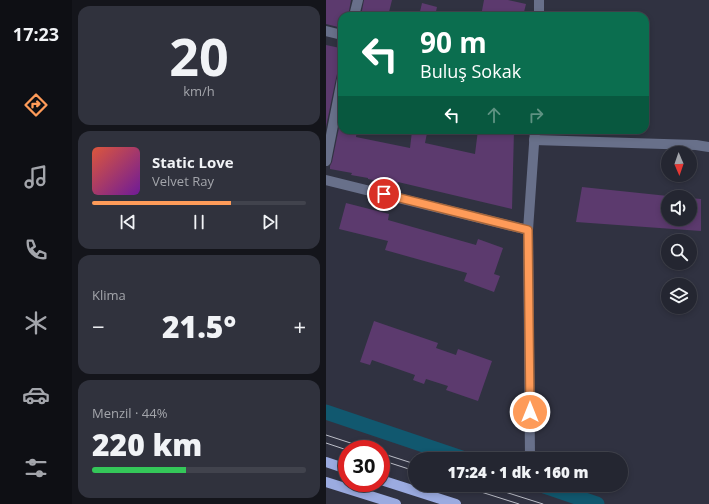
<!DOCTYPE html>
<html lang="tr">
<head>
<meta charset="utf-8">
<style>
  :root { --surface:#242631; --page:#30323d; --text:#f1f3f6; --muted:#a3a5ab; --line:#41434d; --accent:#fe9b59 }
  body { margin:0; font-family:"Open Sans",sans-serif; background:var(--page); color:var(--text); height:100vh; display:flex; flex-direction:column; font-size:15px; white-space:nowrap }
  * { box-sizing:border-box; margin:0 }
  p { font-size:13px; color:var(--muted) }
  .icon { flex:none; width:22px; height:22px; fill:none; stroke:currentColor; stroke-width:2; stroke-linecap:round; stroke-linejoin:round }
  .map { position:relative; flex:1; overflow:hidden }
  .panel { display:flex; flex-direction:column; gap:6px; padding:6px; background:#14151b; width:254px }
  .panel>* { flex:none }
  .guide { position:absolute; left:12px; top:12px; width:311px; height:122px; border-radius:12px; box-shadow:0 2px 6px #0003,0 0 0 1px var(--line); background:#0b6e4f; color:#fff; overflow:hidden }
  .needle { width:26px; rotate:178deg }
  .fabs { position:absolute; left:335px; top:146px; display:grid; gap:8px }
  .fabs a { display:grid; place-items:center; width:36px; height:36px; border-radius:50%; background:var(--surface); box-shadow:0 2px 6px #0003,0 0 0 1px var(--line); font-size:20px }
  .speed { position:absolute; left:12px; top:440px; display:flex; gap:8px; font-size:20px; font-weight:700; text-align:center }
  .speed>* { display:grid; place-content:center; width:52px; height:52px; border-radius:50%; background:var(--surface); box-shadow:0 2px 6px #0003,0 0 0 1px var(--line); line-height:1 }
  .speed .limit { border:6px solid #d22; background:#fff; color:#111 }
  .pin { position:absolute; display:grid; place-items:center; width:34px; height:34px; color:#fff; margin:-17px; border:2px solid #fff; border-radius:50%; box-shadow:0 1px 4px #0007 }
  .me { position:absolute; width:44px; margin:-22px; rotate:0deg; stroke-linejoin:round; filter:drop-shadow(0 0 3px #0008) }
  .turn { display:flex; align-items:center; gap:14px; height:84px; padding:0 16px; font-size:18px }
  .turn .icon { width:52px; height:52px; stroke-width:2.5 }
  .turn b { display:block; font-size:28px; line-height:34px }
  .lanes { display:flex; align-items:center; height:38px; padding:0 16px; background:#0003; justify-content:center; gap:20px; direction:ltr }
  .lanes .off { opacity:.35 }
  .big { font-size:30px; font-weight:800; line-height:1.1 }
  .panel .card { flex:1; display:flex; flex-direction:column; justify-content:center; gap:6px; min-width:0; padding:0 14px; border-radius:12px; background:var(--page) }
  .panel .dial { align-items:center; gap:0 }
  .dial b { font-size:52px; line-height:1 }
  .song { display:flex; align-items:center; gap:12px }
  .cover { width:48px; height:48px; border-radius:6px; background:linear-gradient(135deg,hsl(10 70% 55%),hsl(280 70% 35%)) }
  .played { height:4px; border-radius:2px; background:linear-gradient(90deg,var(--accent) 65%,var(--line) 65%) }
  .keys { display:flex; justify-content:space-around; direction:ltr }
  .heat { display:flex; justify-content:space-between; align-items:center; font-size:22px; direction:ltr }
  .charge { height:6px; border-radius:3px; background:linear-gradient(90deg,#34c759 44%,var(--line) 0) }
  .trip { position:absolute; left:82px; top:452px; width:220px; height:40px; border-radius:20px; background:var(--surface); box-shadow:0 2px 6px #0003,0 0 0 1px var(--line); font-weight:800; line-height:40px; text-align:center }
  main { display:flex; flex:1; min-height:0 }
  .tabs { display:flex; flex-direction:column; width:72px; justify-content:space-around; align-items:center; background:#0e0f14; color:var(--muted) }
  .tabs .icon { width:28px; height:28px }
  .tabs .on { color:var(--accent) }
  .tabs b { font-size:18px; color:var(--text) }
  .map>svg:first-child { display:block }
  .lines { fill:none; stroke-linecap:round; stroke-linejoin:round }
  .canal { stroke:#11586f; stroke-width:15 }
  .building { fill:#5c3a6e }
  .minor { stroke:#68708a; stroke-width:10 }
  .major { stroke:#9babe0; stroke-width:10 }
  .tram { stroke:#bcbec8; stroke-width:1 }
  .route-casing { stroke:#a5653a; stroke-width:10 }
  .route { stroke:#fe9b59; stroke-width:7 }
</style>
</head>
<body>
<main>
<nav class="tabs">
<b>17:23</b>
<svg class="icon on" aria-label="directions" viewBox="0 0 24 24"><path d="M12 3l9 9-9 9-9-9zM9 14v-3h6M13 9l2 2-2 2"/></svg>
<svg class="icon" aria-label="music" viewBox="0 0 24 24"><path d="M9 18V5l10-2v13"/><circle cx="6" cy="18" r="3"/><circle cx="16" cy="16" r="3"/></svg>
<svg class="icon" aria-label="phone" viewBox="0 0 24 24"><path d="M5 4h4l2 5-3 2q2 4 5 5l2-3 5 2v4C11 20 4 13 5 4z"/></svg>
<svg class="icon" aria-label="climate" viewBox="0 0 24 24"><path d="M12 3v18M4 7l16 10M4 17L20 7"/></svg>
<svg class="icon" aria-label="car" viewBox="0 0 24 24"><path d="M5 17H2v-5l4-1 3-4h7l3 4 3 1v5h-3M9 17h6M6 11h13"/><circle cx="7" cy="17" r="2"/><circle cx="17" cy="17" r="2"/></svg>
<svg class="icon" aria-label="filters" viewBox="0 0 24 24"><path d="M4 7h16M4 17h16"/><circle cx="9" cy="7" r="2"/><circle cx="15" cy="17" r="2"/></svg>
</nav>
<section class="panel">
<div class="card dial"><b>20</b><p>km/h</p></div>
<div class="card">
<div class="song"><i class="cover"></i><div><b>Static Love</b><p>Velvet Ray</p></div></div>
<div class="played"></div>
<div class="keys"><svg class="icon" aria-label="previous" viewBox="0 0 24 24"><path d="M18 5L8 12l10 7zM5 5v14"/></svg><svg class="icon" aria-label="pause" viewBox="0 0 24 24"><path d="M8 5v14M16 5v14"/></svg><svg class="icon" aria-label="next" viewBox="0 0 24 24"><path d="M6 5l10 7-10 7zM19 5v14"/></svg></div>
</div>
<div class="card"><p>Klima</p>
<div class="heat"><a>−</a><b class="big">21.5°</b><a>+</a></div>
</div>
<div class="card"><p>Menzil · 44%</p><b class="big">220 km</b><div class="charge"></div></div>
</section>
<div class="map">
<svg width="383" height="504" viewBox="0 0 383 504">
  <rect width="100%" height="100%" fill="#303241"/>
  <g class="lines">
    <g class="canal">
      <polyline points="0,412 139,459"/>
      <polyline points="215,485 271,504"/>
    </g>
  </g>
  <g class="building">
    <polygon points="0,0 25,0 22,16 16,16 16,28 0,24"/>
    <polygon points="38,0 66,0 62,16 35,16"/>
    <polygon points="158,0 182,0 200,4 197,16 155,16"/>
    <polygon points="96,3 111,7 109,16 93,16"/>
    <polygon points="0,45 14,48 11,64 16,65 16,73 11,74 10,78 0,127"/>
    <polygon points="16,113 16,130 31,130 30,137 84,148 86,131 101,133 99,143 149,154 152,130 188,130 186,209 72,182 71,185 42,179 42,178 25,175 26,173 4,169 4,166 6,162"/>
    <polygon points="256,187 342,196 342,219 364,219 364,198 375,199 375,231 250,222"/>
    <polygon points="20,203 63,214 62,220 150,245 152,239 177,248 168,274 174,276 168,292 138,281 141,273 59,250 62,241 13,229"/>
    <polygon points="48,321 112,343 110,348 130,355 132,349 166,361 152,401 120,390 122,386 100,379 98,384 87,380 89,375 46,360 44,365 34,362"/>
  </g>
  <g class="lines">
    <g class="minor">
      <polyline points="28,16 32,0"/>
      <polyline points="213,16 213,0"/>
      <polyline points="0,31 16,35"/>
      <polyline points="208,140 370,145 383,147"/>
      <polyline points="0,161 16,79"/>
      <polyline points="0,180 202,230"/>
      <polyline points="204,457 202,230 209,130"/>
    </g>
    <g class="major">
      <polyline points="0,462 21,469"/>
      <polyline points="55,480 130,504"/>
      <polyline points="0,482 70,504"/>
    </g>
    <g class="tram">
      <polyline points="0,435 43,449"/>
      <polyline points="0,443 21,450"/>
      <polyline points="55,453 89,464"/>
      <polyline points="55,460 89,471"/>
      <polyline points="133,485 193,504"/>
      <polyline points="157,485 217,504"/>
    </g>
  </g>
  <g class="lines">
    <defs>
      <polyline id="route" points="58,194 202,230 204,412"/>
    </defs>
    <use href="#route" class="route-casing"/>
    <use href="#route" class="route"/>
  </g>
</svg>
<div class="fabs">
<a><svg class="needle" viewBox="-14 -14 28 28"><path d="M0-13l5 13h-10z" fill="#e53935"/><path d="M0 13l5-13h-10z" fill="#a3a5ab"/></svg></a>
<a><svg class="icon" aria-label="sound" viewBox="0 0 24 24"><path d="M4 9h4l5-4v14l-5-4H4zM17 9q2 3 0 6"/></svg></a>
<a><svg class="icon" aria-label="search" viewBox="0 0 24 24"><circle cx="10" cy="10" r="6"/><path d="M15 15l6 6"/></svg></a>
<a><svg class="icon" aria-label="layers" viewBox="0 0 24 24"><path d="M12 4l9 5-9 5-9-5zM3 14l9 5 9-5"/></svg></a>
</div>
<div class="speed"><div class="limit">30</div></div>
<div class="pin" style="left:58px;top:194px;background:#d93025"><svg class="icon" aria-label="arrive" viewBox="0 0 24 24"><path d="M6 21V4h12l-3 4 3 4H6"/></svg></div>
<svg class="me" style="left:204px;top:412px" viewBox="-20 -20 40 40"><circle r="17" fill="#fe9b59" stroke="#fff" stroke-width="3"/><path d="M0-11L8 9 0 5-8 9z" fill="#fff"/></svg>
<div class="trip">17:24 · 1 dk · 160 m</div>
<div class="guide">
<div class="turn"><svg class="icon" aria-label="left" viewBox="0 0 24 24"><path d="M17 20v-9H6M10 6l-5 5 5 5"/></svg><div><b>90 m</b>Buluş Sokak</div></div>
<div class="lanes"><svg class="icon" aria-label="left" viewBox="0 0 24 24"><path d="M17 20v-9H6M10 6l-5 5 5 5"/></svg><svg class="icon off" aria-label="ahead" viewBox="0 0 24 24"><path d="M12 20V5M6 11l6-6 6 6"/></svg><svg class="icon off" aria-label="right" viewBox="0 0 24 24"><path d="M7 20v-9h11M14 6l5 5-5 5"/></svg></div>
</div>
</div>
</main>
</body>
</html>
